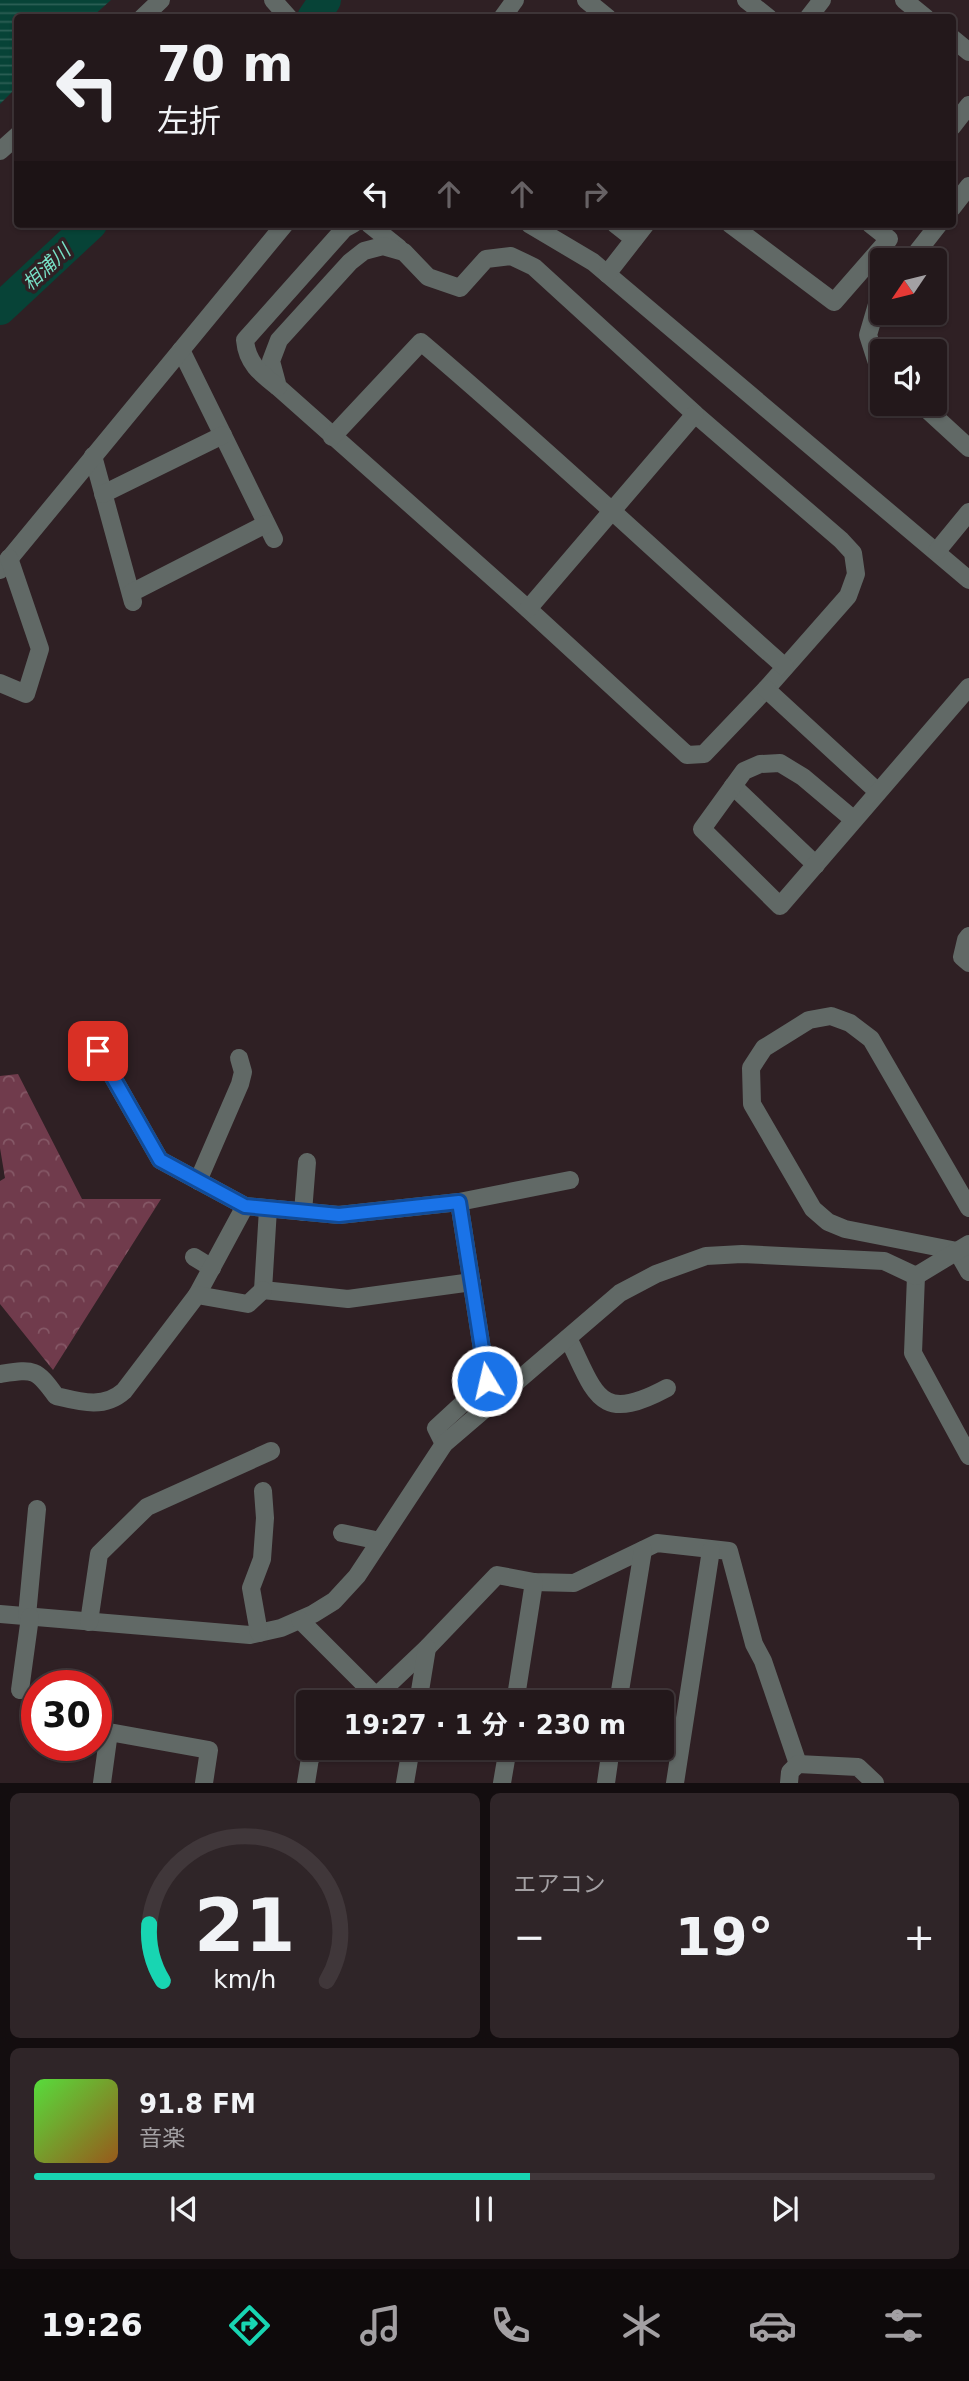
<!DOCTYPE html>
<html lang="ja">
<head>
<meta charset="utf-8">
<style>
  :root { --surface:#23181b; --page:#2f2528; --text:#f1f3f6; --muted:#a3a0a3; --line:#40373a; --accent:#18d5b2 }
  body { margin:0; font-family:"DejaVu Sans","Noto Sans JP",sans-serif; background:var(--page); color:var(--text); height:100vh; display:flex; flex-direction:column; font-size:26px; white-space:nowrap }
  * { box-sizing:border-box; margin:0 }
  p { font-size:23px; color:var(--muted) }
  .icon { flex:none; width:38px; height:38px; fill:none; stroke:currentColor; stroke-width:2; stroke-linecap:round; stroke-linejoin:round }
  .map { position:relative; height:1783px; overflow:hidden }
  .drawer { display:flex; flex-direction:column; gap:10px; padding:10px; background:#130d0f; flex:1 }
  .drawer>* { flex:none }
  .top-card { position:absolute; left:14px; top:14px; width:942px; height:214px; border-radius:7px; box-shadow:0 2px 5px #0004,0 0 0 2px var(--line); background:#23181b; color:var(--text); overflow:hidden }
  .needle { width:46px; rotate:235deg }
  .fabs { position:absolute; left:870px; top:248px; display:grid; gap:14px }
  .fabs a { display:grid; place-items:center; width:77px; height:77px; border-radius:7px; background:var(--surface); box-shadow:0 2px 5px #0004,0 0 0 2px var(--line); font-size:35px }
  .speed { position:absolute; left:21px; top:1670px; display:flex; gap:14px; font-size:35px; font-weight:700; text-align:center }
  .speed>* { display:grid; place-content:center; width:91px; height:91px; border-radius:50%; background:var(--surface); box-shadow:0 2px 5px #0004,0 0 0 2px var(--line); line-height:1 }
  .speed .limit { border:10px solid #d22; background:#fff; color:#111 }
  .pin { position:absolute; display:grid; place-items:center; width:60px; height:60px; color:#fff; margin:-30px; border-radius:14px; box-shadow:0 4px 10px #0006 }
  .me { position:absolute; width:77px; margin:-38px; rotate:351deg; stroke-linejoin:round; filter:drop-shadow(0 0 5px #0008) }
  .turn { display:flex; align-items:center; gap:24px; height:147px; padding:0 28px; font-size:32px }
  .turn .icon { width:91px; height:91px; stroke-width:2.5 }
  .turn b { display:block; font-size:49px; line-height:60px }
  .lanes { display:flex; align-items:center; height:66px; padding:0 28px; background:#0003; justify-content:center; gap:35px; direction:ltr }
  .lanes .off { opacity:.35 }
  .big { font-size:52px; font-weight:700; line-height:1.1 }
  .drawer .widget { flex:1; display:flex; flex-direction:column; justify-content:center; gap:10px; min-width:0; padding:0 24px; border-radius:10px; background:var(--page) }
  .drawer .dial { align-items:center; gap:0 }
  .dial svg { height:182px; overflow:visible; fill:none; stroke:var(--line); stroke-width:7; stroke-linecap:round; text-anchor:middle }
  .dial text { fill:var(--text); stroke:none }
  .song { display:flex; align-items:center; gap:21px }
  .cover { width:84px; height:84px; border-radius:10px; background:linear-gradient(135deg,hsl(110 70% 55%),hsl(30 70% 35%)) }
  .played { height:7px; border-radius:4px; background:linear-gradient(90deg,var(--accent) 55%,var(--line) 55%) }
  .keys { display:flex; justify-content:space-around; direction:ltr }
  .heat { display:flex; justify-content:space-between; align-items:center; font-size:38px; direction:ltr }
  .drawer .tiles { flex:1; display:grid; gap:10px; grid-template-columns:1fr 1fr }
  .widget:last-child { grid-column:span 2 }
  .trip { position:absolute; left:296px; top:1690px; width:378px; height:70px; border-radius:7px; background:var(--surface); box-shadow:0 2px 5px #0004,0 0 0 2px var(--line); font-weight:700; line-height:70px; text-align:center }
  .dock { display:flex; height:112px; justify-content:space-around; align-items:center; background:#0e0a0b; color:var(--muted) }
  .dock .icon { width:49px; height:49px }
  .dock .current { color:var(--accent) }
  .dock b { font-size:32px; color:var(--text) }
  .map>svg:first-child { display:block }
  .forest { fill:url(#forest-crowns) }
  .water { fill:url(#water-rules) }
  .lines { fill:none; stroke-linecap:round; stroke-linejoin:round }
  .river { stroke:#074337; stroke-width:32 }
  .minor { stroke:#616966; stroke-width:18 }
  .route-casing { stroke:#114b97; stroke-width:18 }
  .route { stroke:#1a73e8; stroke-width:12 }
  .labels { text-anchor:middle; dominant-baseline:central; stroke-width:7; stroke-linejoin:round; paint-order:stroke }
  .water-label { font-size:19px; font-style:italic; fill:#78e1c6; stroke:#2f2024 }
</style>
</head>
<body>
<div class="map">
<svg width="969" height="1783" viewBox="0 0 969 1783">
  <defs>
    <pattern id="forest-crowns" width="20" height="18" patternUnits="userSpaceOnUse" patternTransform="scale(1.75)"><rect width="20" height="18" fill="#703b4c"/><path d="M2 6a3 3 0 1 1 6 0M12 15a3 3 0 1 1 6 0" fill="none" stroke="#855866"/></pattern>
    <pattern id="water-rules" width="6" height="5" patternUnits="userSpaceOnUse" patternTransform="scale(1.75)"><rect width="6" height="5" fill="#074337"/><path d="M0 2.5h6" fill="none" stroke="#2c5f55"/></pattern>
  </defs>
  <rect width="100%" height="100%" fill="#2f2024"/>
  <polygon class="forest" points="18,1074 82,1199 161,1199 53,1370 0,1304 0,1181 5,1178 0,1148 0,1076"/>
  <polygon class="water" points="0,0 111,0 92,17 18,18 17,87 0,104"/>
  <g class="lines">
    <g class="river">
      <polyline points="313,18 325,0"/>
      <polyline points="0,309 91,224"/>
    </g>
    <g class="minor">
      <polyline points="273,0 289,18"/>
      <polyline points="586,0 608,18"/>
      <polyline points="746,0 769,18"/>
      <polyline points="904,0 926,18"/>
      <polyline points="142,18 161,0"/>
      <polyline points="502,18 515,0"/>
      <polyline points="808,18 822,0"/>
      <polyline points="952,38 969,52"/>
      <polyline points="952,127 969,105"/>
      <polyline points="0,151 18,135"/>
      <polyline points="952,208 969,186"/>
      <polyline points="369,224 399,248"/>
      <polyline points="529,224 593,262 969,580"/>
      <polyline points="615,224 634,239"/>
      <polyline points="730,224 834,302 889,239 870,224"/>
      <polygon points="383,246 404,252 428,277 460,288 486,259 511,256 534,267 695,414 841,540 853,553 856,574 848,596 766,689 704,754 687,755 528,609 278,387 271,361 279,340 350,262 364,251"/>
      <polyline points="910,261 939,224"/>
      <polyline points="607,274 646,224"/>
      <polyline points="882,295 878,301 868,335 878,366 882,370"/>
      <polyline points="181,350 274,539"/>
      <path d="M278 387C260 373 247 363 245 340L344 229 353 224"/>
      <polyline points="921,404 969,448"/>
      <path d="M332 437 421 342C545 447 663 559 785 667"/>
      <polyline points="93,456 133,602"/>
      <polyline points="103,494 223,435"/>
      <polyline points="937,551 969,512"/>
      <polyline points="0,570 285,224"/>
      <polyline points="131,593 266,524"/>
      <polyline points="528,609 695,414"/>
      <polyline points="0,683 26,694 40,649 9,558"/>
      <polyline points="766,689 878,792"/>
      <polyline points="733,786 816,865"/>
      <polyline points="854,820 803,777 780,763 760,764 744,771 702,829 780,906 969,687"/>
      <polyline points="969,936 966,940 962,957 969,963"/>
      <polyline points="112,1043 98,1051 160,1160 245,1206 339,1215 459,1202"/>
      <polyline points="198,1181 240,1084 243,1072 239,1058"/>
      <polyline points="969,1208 871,1039 850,1023 831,1016 809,1020 764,1048 751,1068 752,1104 813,1209 828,1222 845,1229 957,1251 969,1272"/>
      <polyline points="268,1209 263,1290 348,1299 472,1282"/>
      <polyline points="303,1212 307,1162"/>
      <polyline points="194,1257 212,1268"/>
      <polyline points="916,1276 913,1353 969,1456"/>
      <polyline points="197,1295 245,1206"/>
      <path d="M568 1338C596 1394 598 1425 667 1388"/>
      <path d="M0 1374C34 1369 36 1368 56 1396 81 1402 104 1409 124 1391L197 1295 248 1304 263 1290"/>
      <polyline points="444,1444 436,1428 487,1381 459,1202 570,1180"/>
      <polyline points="342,1533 380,1541"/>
      <polyline points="0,1614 250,1635 281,1628 313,1614 334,1601 357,1576 444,1444 620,1293 656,1274 706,1256 742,1254 884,1261 916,1276 969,1244"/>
      <polyline points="27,1616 37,1509"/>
      <polyline points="300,1620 376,1696"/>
      <polyline points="89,1622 99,1554 147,1507 271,1451"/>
      <polyline points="259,1633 251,1588 262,1559 265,1518 263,1491"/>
      <polyline points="20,1690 30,1617"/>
      <polyline points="369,1703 427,1648 497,1575 534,1582 574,1583 657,1543 729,1551 754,1644 763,1661 798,1764"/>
      <polyline points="418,1703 427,1648"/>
      <polyline points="515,1703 534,1582"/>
      <polyline points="618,1703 643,1550"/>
      <polyline points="102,1783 109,1732 209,1750 204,1783"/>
      <polyline points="306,1783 310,1758 321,1748"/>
      <polyline points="405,1783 411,1748"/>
      <polyline points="502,1783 508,1748"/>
      <polyline points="606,1783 611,1748"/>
      <polyline points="675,1783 711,1550"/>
      <polyline points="789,1783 790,1772 798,1764 858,1767 875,1783"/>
    </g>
  </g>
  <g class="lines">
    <defs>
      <polyline id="route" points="98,1051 160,1160 245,1206 339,1215 459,1202 487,1381"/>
    </defs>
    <use href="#route" class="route-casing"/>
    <use href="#route" class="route"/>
  </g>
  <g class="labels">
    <g class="water-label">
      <text transform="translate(46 267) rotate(-43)">相浦川</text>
    </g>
  </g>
</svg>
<div class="fabs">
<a><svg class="needle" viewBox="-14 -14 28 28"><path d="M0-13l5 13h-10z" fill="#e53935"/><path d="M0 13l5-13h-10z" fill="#a3a0a3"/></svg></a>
<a><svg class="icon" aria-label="sound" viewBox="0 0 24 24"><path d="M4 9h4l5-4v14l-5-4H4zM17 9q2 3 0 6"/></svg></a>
</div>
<div class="speed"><div class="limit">30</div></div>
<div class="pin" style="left:98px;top:1051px;background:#d93025"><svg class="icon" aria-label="arrive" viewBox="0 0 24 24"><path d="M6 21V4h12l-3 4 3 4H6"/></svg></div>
<svg class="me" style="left:487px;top:1381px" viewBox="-20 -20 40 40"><circle r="17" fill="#1a73e8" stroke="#fff" stroke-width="3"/><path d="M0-11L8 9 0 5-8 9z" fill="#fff"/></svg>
<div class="trip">19:27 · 1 分 · 230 m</div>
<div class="top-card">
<div class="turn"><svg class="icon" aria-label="left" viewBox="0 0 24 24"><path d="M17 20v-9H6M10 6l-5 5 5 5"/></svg><div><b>70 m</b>左折</div></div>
<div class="lanes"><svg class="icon" aria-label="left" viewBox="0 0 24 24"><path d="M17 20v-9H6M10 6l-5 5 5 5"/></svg><svg class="icon off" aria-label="ahead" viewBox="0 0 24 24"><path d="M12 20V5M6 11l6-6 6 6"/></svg><svg class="icon off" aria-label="ahead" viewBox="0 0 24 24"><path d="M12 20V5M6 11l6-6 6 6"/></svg><svg class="icon off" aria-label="right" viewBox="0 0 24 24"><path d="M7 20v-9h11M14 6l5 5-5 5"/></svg></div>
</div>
</div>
<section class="drawer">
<div class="tiles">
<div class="widget dial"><svg viewBox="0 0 100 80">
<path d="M14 69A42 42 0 1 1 86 69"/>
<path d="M14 69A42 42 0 0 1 8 44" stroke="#18d5b2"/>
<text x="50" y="56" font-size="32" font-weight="700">21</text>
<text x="50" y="72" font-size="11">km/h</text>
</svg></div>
<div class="widget"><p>エアコン</p>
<div class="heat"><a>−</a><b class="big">19°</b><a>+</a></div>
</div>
<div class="widget">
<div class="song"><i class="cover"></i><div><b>91.8 FM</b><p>音楽</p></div></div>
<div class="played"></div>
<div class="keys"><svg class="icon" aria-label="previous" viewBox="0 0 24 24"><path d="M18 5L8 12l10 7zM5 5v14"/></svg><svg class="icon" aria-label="pause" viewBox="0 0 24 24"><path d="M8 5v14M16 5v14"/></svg><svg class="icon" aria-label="next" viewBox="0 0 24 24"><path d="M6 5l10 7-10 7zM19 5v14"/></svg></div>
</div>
</div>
</section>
<nav class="dock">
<b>19:26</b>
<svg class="icon current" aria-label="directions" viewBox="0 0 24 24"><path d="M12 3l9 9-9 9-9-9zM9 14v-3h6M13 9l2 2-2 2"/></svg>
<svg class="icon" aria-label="music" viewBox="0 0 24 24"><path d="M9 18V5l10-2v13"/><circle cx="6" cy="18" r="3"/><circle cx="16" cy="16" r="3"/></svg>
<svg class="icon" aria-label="phone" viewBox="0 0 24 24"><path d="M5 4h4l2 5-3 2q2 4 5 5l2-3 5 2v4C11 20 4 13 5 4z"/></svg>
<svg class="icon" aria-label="climate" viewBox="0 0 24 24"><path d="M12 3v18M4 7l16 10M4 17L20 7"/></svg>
<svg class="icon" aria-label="car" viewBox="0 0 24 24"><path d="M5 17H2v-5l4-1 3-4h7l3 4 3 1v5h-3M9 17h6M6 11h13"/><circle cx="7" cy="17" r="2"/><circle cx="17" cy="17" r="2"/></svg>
<svg class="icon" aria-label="filters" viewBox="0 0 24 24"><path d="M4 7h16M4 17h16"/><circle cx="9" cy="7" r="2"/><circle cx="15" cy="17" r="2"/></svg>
</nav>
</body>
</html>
